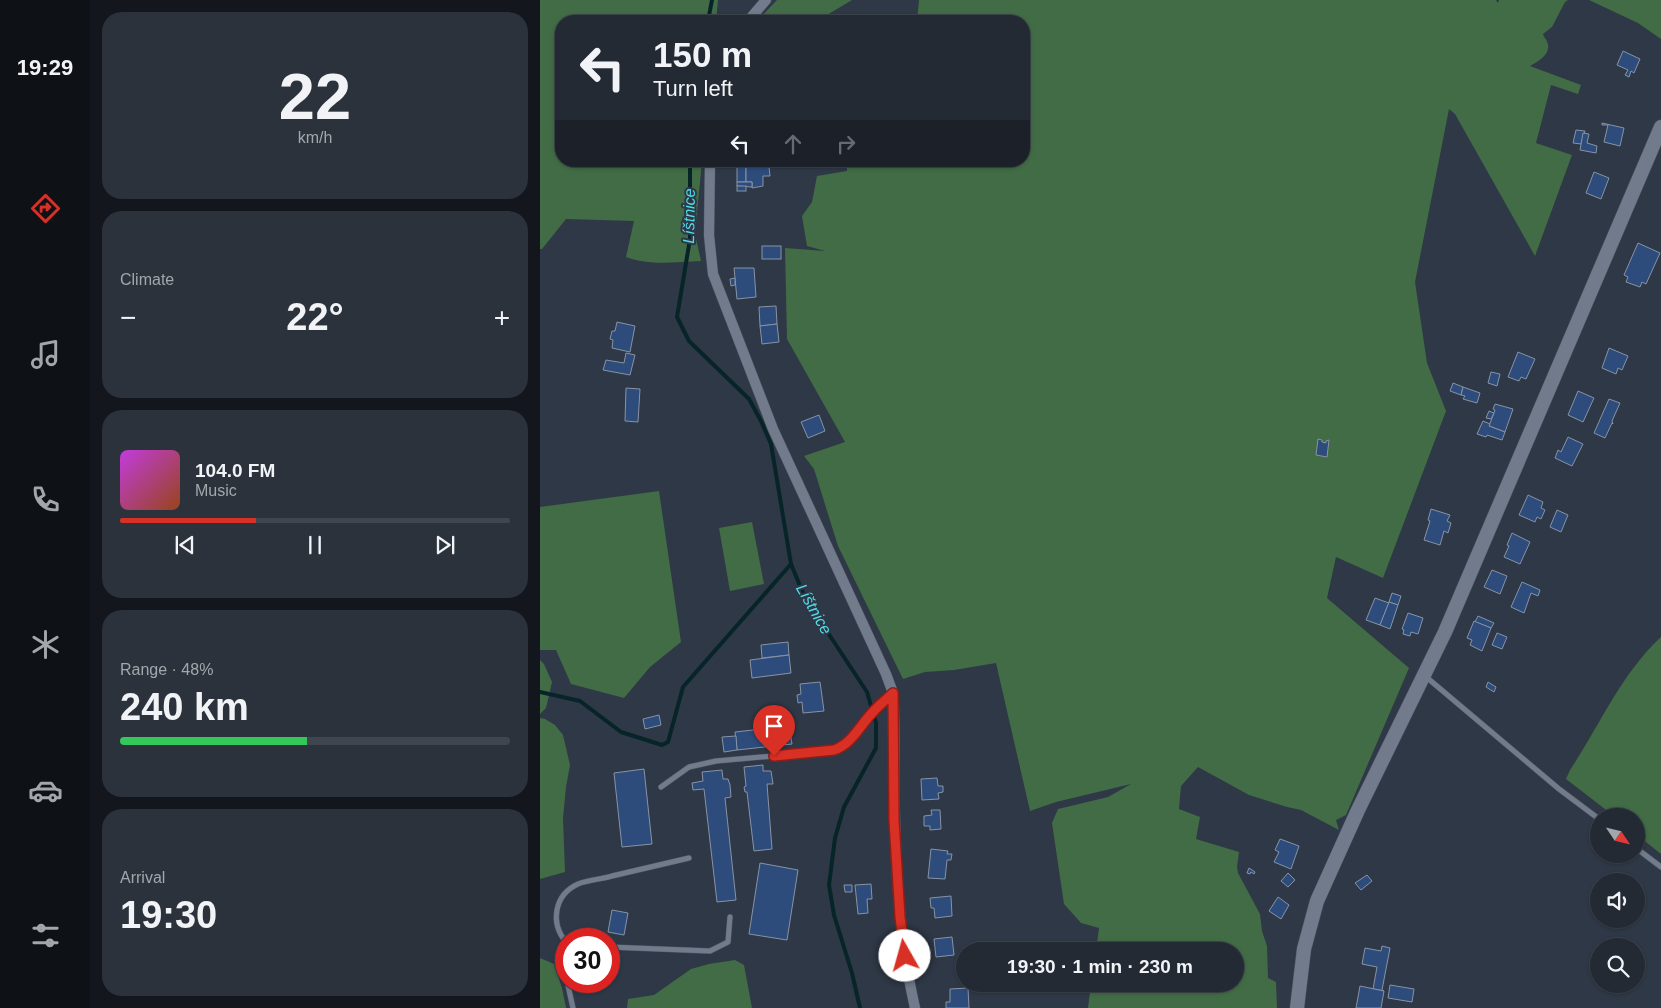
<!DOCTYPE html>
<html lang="en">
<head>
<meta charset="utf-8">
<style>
  :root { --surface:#232a34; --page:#2b323c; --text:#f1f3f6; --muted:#a3a7ac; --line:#40464f; --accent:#d93025 }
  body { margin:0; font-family:Helvetica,sans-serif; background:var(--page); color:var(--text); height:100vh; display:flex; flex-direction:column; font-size:19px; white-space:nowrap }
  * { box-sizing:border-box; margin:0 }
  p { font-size:16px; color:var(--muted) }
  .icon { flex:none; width:28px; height:28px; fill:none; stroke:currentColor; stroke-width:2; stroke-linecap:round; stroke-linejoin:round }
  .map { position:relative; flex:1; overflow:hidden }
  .panel { display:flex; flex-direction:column; gap:12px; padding:12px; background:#13171d; width:450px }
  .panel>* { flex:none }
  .guide { position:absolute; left:15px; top:15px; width:475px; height:152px; border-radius:20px; box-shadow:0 1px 4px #0004,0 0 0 1px var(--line); background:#232a34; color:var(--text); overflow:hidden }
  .needle { width:32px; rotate:125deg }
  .controls { position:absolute; left:1050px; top:808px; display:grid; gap:10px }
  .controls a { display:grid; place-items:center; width:55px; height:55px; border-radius:50%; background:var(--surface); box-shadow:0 1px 4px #0004,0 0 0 1px var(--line); font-size:25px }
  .speed { position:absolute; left:15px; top:928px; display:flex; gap:10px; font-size:25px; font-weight:700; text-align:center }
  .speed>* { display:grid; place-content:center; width:65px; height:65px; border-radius:50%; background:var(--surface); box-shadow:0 1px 4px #0004,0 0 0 1px var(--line); line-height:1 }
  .speed .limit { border:8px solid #d22; background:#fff; color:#111 }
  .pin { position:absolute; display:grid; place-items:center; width:42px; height:42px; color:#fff; margin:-51px -21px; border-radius:50% 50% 50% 0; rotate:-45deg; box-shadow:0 0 5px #0007 }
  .pin .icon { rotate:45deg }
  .me { position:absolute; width:55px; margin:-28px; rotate:353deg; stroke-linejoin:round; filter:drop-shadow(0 0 4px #0008) }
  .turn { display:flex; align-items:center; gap:18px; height:105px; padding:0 15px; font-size:22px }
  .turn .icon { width:65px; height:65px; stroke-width:2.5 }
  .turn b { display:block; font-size:35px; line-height:42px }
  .lanes { display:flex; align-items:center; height:48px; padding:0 15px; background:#0003; justify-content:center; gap:25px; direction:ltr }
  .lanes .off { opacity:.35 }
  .big { font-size:38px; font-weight:700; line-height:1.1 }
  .panel .card { flex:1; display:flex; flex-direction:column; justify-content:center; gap:8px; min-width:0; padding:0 18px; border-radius:20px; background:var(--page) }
  .panel .dial { align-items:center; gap:0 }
  .dial b { font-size:65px; line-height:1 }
  .song { display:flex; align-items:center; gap:15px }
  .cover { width:60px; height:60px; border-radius:8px; background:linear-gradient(135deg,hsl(290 70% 55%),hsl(20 70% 35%)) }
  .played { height:5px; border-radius:2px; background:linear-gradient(90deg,var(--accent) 35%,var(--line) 35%) }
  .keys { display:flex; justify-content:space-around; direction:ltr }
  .heat { display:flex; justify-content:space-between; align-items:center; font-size:28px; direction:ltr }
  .charge { height:8px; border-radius:4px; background:linear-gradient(90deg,#34c759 48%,var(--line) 0) }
  .trip { position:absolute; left:416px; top:942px; width:288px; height:50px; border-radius:25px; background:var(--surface); box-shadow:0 1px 4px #0004,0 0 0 1px var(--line); font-weight:700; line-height:50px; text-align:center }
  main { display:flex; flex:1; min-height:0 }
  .menu { display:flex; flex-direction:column; width:90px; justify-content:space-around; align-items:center; background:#0e1115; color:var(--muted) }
  .menu .icon { width:35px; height:35px }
  .menu .current { color:var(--accent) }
  .menu b { font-size:22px; color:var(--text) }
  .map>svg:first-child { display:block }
  .green { fill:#416c45 }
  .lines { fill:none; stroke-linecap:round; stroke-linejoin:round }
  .stream { stroke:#072528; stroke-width:4 }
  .building { fill:#2d4c7c; stroke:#8893a4 }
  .service-casing { stroke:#4e5561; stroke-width:6 }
  .minor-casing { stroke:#4e5561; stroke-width:11 }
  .tertiary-casing { stroke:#4e5561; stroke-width:15 }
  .service { stroke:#717b8c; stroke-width:5 }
  .minor { stroke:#717b8c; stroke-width:10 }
  .tertiary { stroke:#717b8c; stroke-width:14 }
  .route-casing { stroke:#8d1f18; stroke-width:12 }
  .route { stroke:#d93025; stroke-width:9 }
  .labels { text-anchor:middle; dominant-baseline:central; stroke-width:4; stroke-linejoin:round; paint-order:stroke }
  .water-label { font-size:16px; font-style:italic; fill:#50dce8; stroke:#2f3846 }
</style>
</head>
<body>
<main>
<nav class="menu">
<b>19:29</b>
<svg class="icon current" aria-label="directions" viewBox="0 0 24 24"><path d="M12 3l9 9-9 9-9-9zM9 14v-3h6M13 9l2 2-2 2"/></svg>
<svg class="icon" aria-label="music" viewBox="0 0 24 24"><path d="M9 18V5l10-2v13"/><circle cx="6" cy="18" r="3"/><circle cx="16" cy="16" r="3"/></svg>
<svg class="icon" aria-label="phone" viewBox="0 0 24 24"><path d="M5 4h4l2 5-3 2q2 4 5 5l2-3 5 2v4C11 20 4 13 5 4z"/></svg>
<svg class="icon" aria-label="climate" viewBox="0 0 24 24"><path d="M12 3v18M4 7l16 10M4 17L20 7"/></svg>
<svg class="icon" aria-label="car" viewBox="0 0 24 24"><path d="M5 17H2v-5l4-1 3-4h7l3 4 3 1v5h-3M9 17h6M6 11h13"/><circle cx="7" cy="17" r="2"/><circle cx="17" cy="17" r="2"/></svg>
<svg class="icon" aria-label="filters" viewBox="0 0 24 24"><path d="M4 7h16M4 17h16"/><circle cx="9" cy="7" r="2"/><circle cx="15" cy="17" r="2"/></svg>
</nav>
<section class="panel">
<div class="card dial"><b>22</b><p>km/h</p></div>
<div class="card"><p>Climate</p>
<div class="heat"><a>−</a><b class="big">22°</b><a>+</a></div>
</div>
<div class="card">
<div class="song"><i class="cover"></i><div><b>104.0 FM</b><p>Music</p></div></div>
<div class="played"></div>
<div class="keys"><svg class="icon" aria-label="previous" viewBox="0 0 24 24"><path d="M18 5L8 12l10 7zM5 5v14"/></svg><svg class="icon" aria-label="pause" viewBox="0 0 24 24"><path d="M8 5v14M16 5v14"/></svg><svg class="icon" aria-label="next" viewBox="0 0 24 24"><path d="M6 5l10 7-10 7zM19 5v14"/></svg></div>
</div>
<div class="card"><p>Range · 48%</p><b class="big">240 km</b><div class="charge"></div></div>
<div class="card"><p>Arrival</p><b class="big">19:30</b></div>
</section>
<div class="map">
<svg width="1121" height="1008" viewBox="0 0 1121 1008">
  <rect width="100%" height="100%" fill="#2f3846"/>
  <g class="green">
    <path d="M0 0H178L176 21H21V161H162L155 234 161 261C136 262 109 266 86 257L94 221 26 219 2 249H0Z"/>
    <polygon points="237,0 312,0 277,21 217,21"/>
    <path d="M379 0H956L958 3 959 0H1028L1025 2 1012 27 1003 34C1004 38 1008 41 1008 45 1010 55 997 62 990 66L1041 85 1038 94 1011 85 996 143 1032 155 995 256 915 114 909 109 875 282 887 363 906 411 843 578 796 557 787 598 869 668 806 815 796 820 799 830 761 810 747 807 709 795 658 767 641 786 639 809 660 817 656 839 699 852 697 867 698 873 720 914 722 931 727 946 728 978 736 982 737 1008H548L551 984H695V951H556L559 928 541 923 524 904 512 823 518 809 568 797 591 784 516 802 490 811 456 663 414 670 385 672 363 679 298 546 274 469 264 456 305 442 247 339 245 248 285 251 267 246 262 216 272 202 277 176 307 171V161H484V21H377Z"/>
    <polygon points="1049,0 1121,0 1121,39 1098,23"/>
    <polygon points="119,491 141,642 110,667 84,698 31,684 16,650 0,650 0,507"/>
    <polygon points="212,522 224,584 190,591 179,528"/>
    <path d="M1121 637V854L1096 834V816H1074L1026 779 1030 770C1060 725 1081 674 1121 637Z"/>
    <polygon points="0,660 4,664 12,682 6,708 0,714"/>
    <polygon points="0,718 5,719 15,725 23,735 30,765 26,787 23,818 25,872 0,879"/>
    <polygon points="0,958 14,964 22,988 26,1008 0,1008"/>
    <polygon points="195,960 204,965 212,1008 87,1008 88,999 114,995 151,969 169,964"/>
  </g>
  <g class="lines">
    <g class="stream">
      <polyline points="168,21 172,0"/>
      <polyline points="150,161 150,239 137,317 149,341 209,399 221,421 231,444 251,564 265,598 327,692 336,723 336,748 304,807 295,838 289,885 294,915 312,973 320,1008"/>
      <polyline points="0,692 40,701 81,732 122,745 128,742 143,687 251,564"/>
    </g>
  </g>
  <g class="building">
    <polygon points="1083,51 1100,59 1094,73 1091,71 1089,77 1085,75 1088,70 1077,65"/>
    <polygon points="1062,123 1084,128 1080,146 1064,142 1068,125 1062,125"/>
    <polygon points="1036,130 1045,131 1041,144 1033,143"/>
    <polygon points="1043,133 1049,134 1047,143 1057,146 1056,153 1040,150"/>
    <rect x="197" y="167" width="9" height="15"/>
    <polygon points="206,167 229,167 230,176 223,176 223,186 212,188 212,182 206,182"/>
    <polygon points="1054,172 1069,178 1061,199 1046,193"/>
    <polygon points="197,182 212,182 212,187 197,186"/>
    <rect x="197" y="186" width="9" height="5"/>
    <polygon points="1098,243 1120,253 1106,284 1102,282 1100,287 1086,282 1088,277 1084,275"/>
    <rect x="222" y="246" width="19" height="13"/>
    <polygon points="194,268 214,268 216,297 197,299"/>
    <polygon points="195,278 195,285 191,286 190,279"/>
    <polygon points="236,306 237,324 220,326 219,307"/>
    <polygon points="77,322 95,326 90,352 72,348 73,340 70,339 72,331 75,331"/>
    <polygon points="237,324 239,342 222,344 220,326"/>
    <polygon points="1069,348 1088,356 1082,370 1078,368 1076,374 1062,368"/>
    <polygon points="978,352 995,359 986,379 981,377 979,381 968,377"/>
    <polygon points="86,353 95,355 90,375 63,370 66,360 84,363"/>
    <polygon points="951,372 960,374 957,386 948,383"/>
    <polygon points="913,383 923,387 921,395 910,391"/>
    <polygon points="923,387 940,393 937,403 923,399 925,396 921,395"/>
    <polygon points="86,388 100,389 98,422 85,421"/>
    <polygon points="1038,391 1054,398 1043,422 1028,415"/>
    <polygon points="1069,399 1080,403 1072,421 1073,424 1072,423 1065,438 1054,433"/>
    <polygon points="955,404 973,409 965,432 949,426 955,410 953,409"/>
    <polygon points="949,411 954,413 951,419 946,418"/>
    <polygon points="279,415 285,431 268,438 261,422"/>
    <polygon points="943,421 950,424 949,426 965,432 962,440 947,435 946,437 937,434"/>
    <polygon points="1028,437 1043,444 1032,466 1015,458 1018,450 1021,452"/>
    <polygon points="778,439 782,440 782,442 786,443 786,441 789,440 787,457 776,455"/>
    <polygon points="988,495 1003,502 1001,508 1005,510 1001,519 997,517 995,522 979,515"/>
    <polygon points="891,509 910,515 907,521 911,523 908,533 904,531 900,545 884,540 890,521 888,520"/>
    <polygon points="1017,510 1028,515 1021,532 1010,527"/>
    <polygon points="972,533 990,542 980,564 964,557 969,546 967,545"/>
    <polygon points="952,570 967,576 960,594 944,587"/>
    <polygon points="982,582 1000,590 998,596 991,593 984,613 971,607"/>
    <polygon points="852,593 861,596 858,605 849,602"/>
    <polygon points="835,598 849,603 840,625 826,620"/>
    <polygon points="849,602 858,605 850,629 840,625"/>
    <polygon points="868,613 883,618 878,634 871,632 870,636 863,634 864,630 862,629"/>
    <polygon points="938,616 954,623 951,628 935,622"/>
    <polygon points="934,621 951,628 942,651 930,645 932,640 927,638"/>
    <polygon points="957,633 967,637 962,649 952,645"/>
    <polygon points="248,642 249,655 222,658 221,645"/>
    <polygon points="249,655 251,673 212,678 210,660"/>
    <polygon points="280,682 284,711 263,713 262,702 258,703 257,695 261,694 260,684"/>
    <polygon points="948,682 956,687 954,692 946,687"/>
    <polygon points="119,715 121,725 105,729 103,719"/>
    <polygon points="249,726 252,744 197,750 195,732"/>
    <polygon points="196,736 197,750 184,752 182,737"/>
    <polygon points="223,765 223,771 231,771 233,784 227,784 232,849 214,851 207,792 205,792 204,787 206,786 204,767"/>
    <polygon points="104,769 112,844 82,847 74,773"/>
    <polygon points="182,770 183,779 188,779 190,785 191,797 185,798 196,900 177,902 164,789 153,790 152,783 163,781 162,772"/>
    <polygon points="397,778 398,786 403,786 403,792 398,793 399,799 382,800 381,779"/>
    <polygon points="391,810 400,810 401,829 390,830 390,826 384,826 384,816 392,815"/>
    <polygon points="740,839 759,846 751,869 734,862 739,852 735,850"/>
    <polygon points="391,849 408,851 407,854 412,854 411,860 407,860 405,879 388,878"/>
    <polygon points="220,863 258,870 247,940 209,934"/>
    <polygon points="709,868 715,872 714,874 711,872 710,874 707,873"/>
    <polygon points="748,873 755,880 748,887 741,881"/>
    <polygon points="827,875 832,881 821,890 815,883"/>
    <polygon points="331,884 332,899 327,899 328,913 318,914 315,885"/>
    <polygon points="304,885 312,885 312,892 305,892"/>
    <polygon points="411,896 412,916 395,918 394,908 391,908 390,898"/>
    <polygon points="738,897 749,905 741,919 729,911"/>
    <polygon points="72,910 88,913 84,935 68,932"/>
    <polygon points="412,937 414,955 396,957 394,939"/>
    <polygon points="842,946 850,948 842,990 844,991 833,989 837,967 822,964 825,948 841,951"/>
    <polygon points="850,985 874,989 872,1002 848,998"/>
    <polygon points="820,986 844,991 841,1008 816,1008"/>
    <polygon points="428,988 429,1008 406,1008 406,1002 410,1002 410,989"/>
  </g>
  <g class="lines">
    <defs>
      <g id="service">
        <polyline points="885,676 1019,789 1059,819"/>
        <polyline points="121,787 149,767 176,761 268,753 301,748 308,743 333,712 352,695"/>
        <polyline points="1096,848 1121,867"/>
        <path d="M26 942C10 923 14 895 38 884 48 880 62 879 72 876 98 870 123 864 149 858"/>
        <polyline points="69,947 170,951 188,942 190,917"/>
        <polyline points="27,981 33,1008"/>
      </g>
      <g id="minor">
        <polyline points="208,21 226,0"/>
        <path d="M170 161 169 235 173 274 233 429 346 674 353 693C356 735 353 777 355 819 356 882 361 947 375 1008"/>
      </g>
      <polyline id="tertiary" points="757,1008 764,949 777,901 818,810 905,632 1121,127"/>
    </defs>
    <use href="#service" class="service-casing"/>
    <use href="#minor" class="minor-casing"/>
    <use href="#tertiary" class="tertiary-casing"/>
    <use href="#service" class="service"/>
    <use href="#minor" class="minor"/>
    <use href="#tertiary" class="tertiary"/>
  </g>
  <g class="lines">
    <defs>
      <path id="route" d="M234 756 294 750C312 744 320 725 333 712 339 705 346 700 353 693L354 820 360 917 365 956"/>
    </defs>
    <use href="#route" class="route-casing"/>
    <use href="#route" class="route"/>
  </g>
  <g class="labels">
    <g class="water-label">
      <text transform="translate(149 216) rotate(-89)">Líštnice</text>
      <text transform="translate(274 609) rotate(60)">Líštnice</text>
    </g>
  </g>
</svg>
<div class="controls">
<a><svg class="needle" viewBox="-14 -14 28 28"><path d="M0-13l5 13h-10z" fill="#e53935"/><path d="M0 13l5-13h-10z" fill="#a3a7ac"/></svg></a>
<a><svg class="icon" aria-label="sound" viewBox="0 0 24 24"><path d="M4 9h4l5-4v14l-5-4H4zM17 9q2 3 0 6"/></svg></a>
<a><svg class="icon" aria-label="search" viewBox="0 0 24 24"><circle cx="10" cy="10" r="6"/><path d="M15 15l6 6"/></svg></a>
</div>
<div class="speed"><div class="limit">30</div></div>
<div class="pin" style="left:234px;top:756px;background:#d93025"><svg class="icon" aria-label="arrive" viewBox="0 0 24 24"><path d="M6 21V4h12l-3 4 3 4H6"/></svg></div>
<svg class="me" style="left:365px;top:956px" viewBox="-20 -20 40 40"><circle r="19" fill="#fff"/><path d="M0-13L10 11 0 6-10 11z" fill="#d93025"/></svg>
<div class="trip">19:30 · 1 min · 230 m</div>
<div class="guide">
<div class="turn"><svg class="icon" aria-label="left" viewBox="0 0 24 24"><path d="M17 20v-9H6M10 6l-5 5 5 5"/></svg><div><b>150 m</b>Turn left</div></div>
<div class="lanes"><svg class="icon" aria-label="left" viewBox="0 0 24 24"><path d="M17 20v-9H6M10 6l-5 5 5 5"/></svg><svg class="icon off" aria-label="ahead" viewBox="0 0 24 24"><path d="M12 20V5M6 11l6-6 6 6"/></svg><svg class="icon off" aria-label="right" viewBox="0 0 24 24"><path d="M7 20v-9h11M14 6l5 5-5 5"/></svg></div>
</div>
</div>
</main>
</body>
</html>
